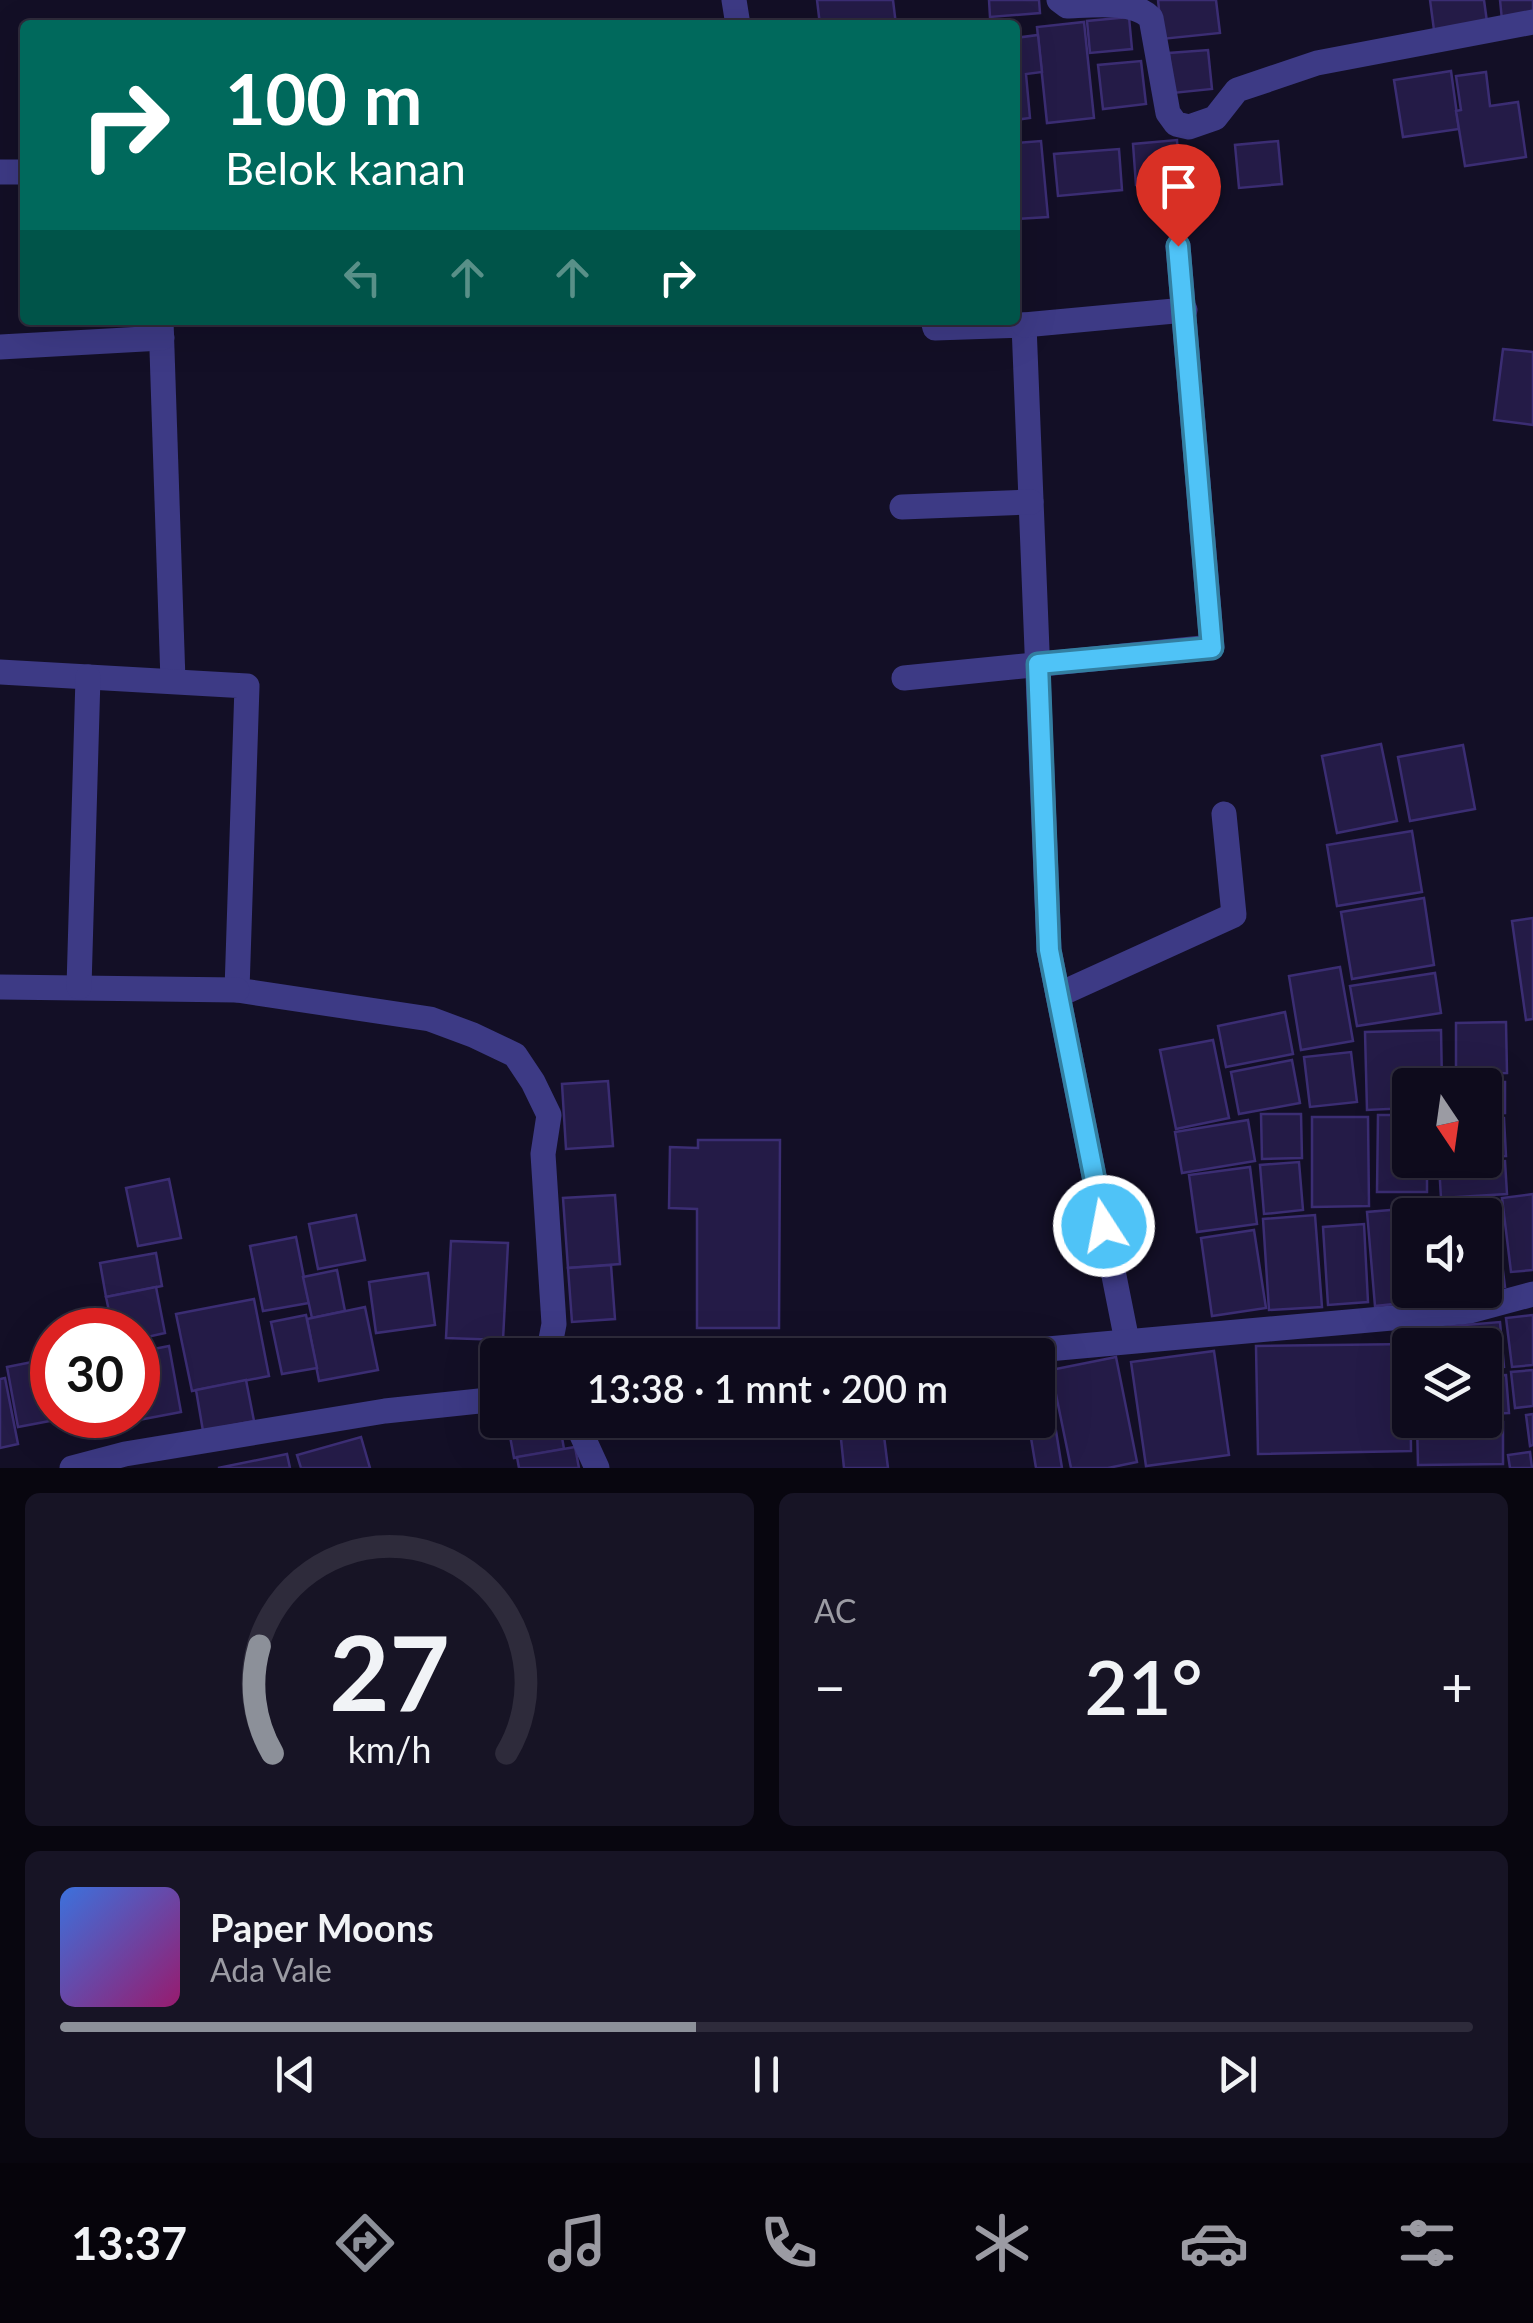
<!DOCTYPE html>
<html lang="id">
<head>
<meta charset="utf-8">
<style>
  :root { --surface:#0e0b1c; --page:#171425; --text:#f1f3f6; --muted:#9b9ba3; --line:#2e2b3b; --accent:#8c9099 }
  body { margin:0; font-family:Lato,sans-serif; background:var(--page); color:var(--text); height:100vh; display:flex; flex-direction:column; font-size:38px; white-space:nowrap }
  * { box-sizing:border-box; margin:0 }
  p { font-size:32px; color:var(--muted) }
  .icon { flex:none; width:55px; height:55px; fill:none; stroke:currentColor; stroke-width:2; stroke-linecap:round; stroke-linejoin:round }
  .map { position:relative; height:1468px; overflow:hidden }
  .sheet { display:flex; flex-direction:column; gap:25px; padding:25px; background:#08060f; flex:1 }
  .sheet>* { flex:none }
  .hud { position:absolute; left:20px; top:20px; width:1000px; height:305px; border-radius:10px; box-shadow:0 10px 40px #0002,0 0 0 2px var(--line); background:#00695c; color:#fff; overflow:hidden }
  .needle { width:65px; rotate:167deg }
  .tools { position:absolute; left:1392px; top:1068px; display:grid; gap:20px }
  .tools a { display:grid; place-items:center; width:110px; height:110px; border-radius:10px; background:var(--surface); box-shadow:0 10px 40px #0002,0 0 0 2px var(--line); font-size:50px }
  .speed { position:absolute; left:30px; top:1308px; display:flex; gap:20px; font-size:50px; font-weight:700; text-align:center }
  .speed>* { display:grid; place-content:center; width:130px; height:130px; border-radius:50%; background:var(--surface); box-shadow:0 10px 40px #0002,0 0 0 2px var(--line); line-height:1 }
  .speed .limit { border:15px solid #d22; background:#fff; color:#111 }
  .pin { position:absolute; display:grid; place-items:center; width:85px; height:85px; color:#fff; margin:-102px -42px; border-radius:50% 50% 50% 0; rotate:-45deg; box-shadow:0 0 10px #0007 }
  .pin .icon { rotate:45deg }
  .me { position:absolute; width:110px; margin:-55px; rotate:349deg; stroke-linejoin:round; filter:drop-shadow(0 0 8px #0008) }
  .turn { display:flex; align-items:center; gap:35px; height:210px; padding:0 40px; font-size:45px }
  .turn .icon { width:130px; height:130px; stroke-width:2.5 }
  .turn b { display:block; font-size:70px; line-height:85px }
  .lanes { display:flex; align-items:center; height:95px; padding:0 40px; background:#0003; justify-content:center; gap:50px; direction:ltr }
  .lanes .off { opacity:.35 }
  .big { font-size:75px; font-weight:600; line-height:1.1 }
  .sheet .tile { flex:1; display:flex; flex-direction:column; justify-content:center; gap:15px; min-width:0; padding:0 35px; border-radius:15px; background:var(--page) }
  .sheet .dial { align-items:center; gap:0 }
  .dial svg { height:260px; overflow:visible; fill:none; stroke:var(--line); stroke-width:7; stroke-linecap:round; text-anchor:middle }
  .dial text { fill:var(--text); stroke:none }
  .song { display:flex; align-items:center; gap:30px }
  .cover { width:120px; height:120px; border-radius:15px; background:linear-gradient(135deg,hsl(220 70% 55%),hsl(320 70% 35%)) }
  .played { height:10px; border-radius:5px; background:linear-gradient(90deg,var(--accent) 45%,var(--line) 45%) }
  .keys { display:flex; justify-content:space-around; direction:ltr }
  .heat { display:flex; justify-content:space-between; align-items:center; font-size:55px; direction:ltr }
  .sheet .tiles { flex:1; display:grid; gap:25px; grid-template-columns:1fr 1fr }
  .tile:last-child { grid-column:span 2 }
  .trip { position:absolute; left:480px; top:1338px; width:575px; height:100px; border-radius:10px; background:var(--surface); box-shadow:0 10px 40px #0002,0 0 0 2px var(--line); font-weight:600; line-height:100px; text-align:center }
  .tab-bar { display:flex; height:160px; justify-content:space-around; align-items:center; background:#06040b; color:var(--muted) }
  .tab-bar .icon { width:70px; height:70px }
  .tab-bar .active { color:var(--accent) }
  .tab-bar b { font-size:45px; color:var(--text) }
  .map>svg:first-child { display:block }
  .building { fill:#241b47; stroke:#3b2d73; stroke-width:2.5 }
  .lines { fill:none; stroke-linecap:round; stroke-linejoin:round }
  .minor { stroke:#3d3a85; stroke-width:25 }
  .route-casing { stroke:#337fa1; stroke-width:25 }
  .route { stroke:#4fc3f7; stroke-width:18 }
</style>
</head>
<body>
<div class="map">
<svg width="1533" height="1468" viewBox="0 0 1533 1468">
  <rect width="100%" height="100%" fill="#130f26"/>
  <g class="building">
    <polygon points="817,0 893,0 896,25 820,25"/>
    <polygon points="989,0 1039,0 1040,13 990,17"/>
    <polygon points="1158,0 1216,0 1220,33 1162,39"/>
    <polygon points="1430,0 1484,0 1487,22 1434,30"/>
    <polygon points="1500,0 1533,0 1533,15 1502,20"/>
    <polygon points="1129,17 1132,49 1090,53 1087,21"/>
    <polygon points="1084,22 1094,118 1047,123 1037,27"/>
    <polygon points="1038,35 1042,72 1026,74 1030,118 1015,120 1015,38"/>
    <polygon points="1208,50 1212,89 1173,93 1169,53"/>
    <polygon points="1141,61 1146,104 1103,109 1098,65"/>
    <polygon points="1451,71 1459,129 1403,137 1394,80"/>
    <polygon points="1486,72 1490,106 1518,102 1526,157 1465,166 1456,111 1461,110 1456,76"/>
    <polygon points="1177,140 1180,182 1136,185 1133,144"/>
    <polygon points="1041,141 1048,217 1015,219 1015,143"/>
    <polygon points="1278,141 1282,184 1239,188 1235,145"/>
    <polygon points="1119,149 1122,190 1058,196 1054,154"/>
    <polygon points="1503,349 1533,352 1533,425 1494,420"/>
    <polygon points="1381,744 1397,821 1337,833 1322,756"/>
    <polygon points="1463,745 1475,809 1410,821 1398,757"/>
    <polygon points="1412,831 1422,892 1337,906 1327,845"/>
    <polygon points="1424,898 1434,965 1352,979 1341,912"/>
    <polygon points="1533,918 1533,1019 1526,1020 1512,921"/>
    <polygon points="1340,967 1353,1041 1301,1050 1289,976"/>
    <polygon points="1435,973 1441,1013 1357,1026 1350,986"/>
    <polygon points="1285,1012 1293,1054 1226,1067 1218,1026"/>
    <polygon points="1506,1022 1507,1073 1456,1074 1456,1023"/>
    <polygon points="1441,1030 1442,1085 1410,1085 1410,1108 1367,1110 1365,1032"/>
    <polygon points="1213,1040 1229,1118 1176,1129 1160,1050"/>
    <polygon points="1351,1052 1357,1102 1310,1107 1304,1057"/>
    <polygon points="1292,1060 1300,1103 1239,1114 1231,1072"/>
    <polygon points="608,1081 613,1146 566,1149 562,1084"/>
    <polygon points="1452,1082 1505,1082 1505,1113 1485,1114 1485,1085 1452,1085"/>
    <polygon points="1261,1114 1301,1114 1302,1158 1262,1159"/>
    <polygon points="1378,1115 1410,1115 1410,1160 1427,1160 1427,1192 1377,1192"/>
    <polygon points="1312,1117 1368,1117 1369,1206 1312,1207"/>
    <polygon points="1504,1118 1506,1156 1485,1157 1485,1119"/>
    <polygon points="1248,1120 1255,1161 1182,1173 1175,1132"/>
    <polygon points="698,1140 780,1140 779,1328 697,1328 697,1209 669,1208 670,1147 698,1148"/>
    <polygon points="1505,1161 1507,1194 1441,1198 1439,1165"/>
    <polygon points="1299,1162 1303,1210 1264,1214 1260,1165"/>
    <polygon points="1250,1167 1257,1224 1197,1232 1189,1175"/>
    <polygon points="169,1179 181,1238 138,1246 126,1188"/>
    <polygon points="1533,1194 1533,1270 1511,1272 1502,1198"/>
    <polygon points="615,1195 620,1264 568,1268 563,1198"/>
    <polygon points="1494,1199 1505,1287 1485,1290 1485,1215 1463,1215 1461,1203"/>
    <polygon points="1455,1200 1456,1215 1418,1215 1417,1203"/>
    <polygon points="1414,1208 1415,1215 1410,1215 1410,1290 1422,1290 1423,1301 1375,1306 1367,1212"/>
    <polygon points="356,1215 365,1260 318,1269 309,1224"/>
    <polygon points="1315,1215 1322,1307 1269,1310 1263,1219"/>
    <polygon points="1364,1224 1368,1302 1328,1305 1323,1227"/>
    <polygon points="1254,1230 1266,1308 1212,1316 1201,1238"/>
    <polygon points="296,1237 309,1303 263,1311 250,1246"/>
    <polygon points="451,1241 508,1243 503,1340 446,1338"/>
    <polygon points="156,1253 162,1286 106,1297 100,1263"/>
    <polygon points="611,1265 615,1319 572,1322 568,1268"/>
    <polygon points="337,1270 345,1311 312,1318 303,1277"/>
    <polygon points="428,1273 435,1325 376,1333 369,1282"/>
    <polygon points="156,1287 165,1333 138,1339 138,1330 113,1330 106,1297"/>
    <polygon points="1424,1290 1462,1290 1462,1292 1425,1295"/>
    <polygon points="254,1299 269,1376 192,1391 176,1314"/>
    <polygon points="365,1307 378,1370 319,1381 307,1319"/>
    <polygon points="306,1315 317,1368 282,1374 271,1322"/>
    <polygon points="1533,1315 1533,1365 1512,1367 1506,1318"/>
    <polygon points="1500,1322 1504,1367 1485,1369 1485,1345 1419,1345 1418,1329"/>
    <polygon points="1410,1344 1411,1451 1258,1454 1256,1346"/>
    <polygon points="169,1346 181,1412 128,1422 126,1415 138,1415 138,1352"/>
    <polygon points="1214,1351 1229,1455 1146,1466 1131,1362"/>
    <polygon points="1116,1357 1137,1462 1108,1468 1071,1468 1051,1370"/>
    <polygon points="52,1358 52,1415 71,1417 18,1427 7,1367"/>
    <polygon points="1533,1370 1533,1406 1515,1408 1511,1372"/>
    <polygon points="1506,1375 1509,1413 1485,1414 1485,1376"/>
    <polygon points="5,1378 18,1444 0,1448 0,1379"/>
    <polygon points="246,1380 254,1421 203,1431 196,1390"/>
    <polygon points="1051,1400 1062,1468 1036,1468 1028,1420 1038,1420 1038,1402"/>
    <polygon points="1533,1414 1533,1445 1530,1446 1526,1415"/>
    <polygon points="86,1415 126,1415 128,1422 89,1430"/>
    <polygon points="507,1420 559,1420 564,1449 514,1458"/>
    <polygon points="839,1420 882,1420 888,1468 844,1468"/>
    <polygon points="1503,1422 1503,1464 1418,1465 1417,1423"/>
    <polygon points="361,1437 370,1468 301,1468 297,1455"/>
    <polygon points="575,1447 579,1468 519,1468 517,1457"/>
    <polygon points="1530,1452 1532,1468 1510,1468 1508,1455"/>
    <polygon points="287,1454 290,1468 218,1468"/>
  </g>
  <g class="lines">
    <g class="minor">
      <polyline points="734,0 738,25"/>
      <path d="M1059 0 1067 6C1093 5 1134 0 1151 18L1168 113 1176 124 1189 127 1215 118 1237 90 1317 63 1533 22"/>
      <polyline points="0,172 25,172"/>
      <polyline points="161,320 173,681"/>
      <polyline points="933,320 935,328 1024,325 1049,950 1127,1341"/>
      <polyline points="1024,325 1185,310"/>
      <polyline points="0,347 162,338"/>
      <polyline points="902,507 1031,502"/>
      <polyline points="0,672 247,686 237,990 430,1019 473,1035 515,1055 533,1082 549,1115 543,1154 554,1324 548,1355"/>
      <polyline points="904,678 1212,647 1178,246"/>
      <polyline points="0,987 237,990"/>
      <polyline points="79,987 88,677"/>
      <polyline points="1058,995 1234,915 1224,814"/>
      <polyline points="981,1355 1470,1311 1533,1294"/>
      <polyline points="575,1420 597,1468"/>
      <polyline points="72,1468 125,1454 385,1411 498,1399"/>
    </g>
  </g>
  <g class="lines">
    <defs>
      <polyline id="route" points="1104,1226 1049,950 1038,664 1212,648 1178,246"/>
    </defs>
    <use href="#route" class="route-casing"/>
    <use href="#route" class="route"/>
  </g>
</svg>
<div class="tools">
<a><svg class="needle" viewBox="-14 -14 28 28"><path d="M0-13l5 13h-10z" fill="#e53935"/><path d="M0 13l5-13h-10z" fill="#9b9ba3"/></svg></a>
<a><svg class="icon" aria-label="sound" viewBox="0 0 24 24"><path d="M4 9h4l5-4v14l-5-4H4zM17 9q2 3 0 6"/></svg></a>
<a><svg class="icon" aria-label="layers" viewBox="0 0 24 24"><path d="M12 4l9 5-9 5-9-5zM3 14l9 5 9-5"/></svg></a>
</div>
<div class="speed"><div class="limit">30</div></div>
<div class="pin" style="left:1178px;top:246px;background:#d93025"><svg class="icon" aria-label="arrive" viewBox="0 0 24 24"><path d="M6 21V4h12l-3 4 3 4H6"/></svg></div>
<svg class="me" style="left:1104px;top:1226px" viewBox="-20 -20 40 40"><circle r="17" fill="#4fc3f7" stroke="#fff" stroke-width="3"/><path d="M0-11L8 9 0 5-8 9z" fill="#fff"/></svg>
<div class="trip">13:38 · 1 mnt · 200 m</div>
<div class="hud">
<div class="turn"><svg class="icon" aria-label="right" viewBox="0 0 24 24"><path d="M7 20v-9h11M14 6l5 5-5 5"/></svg><div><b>100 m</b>Belok kanan</div></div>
<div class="lanes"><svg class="icon off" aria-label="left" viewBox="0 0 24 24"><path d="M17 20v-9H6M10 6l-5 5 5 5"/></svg><svg class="icon off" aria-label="ahead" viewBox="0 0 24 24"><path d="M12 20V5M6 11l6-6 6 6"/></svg><svg class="icon off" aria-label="ahead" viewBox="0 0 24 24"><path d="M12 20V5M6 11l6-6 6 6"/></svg><svg class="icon" aria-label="right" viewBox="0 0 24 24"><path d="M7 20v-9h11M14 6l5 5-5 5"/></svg></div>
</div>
</div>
<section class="sheet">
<div class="tiles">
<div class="tile dial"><svg viewBox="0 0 100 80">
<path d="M14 69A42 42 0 1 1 86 69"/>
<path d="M14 69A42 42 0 0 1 10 36" stroke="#8c9099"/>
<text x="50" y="56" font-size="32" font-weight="700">27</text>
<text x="50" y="72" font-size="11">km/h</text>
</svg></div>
<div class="tile"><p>AC</p>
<div class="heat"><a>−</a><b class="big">21°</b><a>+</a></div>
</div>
<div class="tile">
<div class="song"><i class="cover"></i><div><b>Paper Moons</b><p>Ada Vale</p></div></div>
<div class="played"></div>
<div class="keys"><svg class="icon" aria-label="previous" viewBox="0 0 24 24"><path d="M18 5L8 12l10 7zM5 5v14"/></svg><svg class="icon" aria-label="pause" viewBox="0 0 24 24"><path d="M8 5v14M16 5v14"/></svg><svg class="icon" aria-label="next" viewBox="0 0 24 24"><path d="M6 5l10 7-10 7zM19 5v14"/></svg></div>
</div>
</div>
</section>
<nav class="tab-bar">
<b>13:37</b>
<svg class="icon active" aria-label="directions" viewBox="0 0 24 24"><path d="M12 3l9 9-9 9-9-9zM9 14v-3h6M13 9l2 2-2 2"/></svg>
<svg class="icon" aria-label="music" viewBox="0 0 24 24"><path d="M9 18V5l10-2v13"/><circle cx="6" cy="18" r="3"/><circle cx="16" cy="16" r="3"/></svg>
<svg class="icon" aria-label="phone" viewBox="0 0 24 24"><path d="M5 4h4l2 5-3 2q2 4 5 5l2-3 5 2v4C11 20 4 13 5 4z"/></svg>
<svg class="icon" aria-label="climate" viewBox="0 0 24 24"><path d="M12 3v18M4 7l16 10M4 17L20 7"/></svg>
<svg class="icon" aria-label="car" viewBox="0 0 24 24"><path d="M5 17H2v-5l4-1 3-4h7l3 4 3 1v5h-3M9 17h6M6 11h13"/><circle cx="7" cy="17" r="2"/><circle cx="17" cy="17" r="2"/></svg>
<svg class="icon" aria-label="filters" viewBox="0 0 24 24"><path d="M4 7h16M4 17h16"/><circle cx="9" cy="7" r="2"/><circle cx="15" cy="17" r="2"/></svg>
</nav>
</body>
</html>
